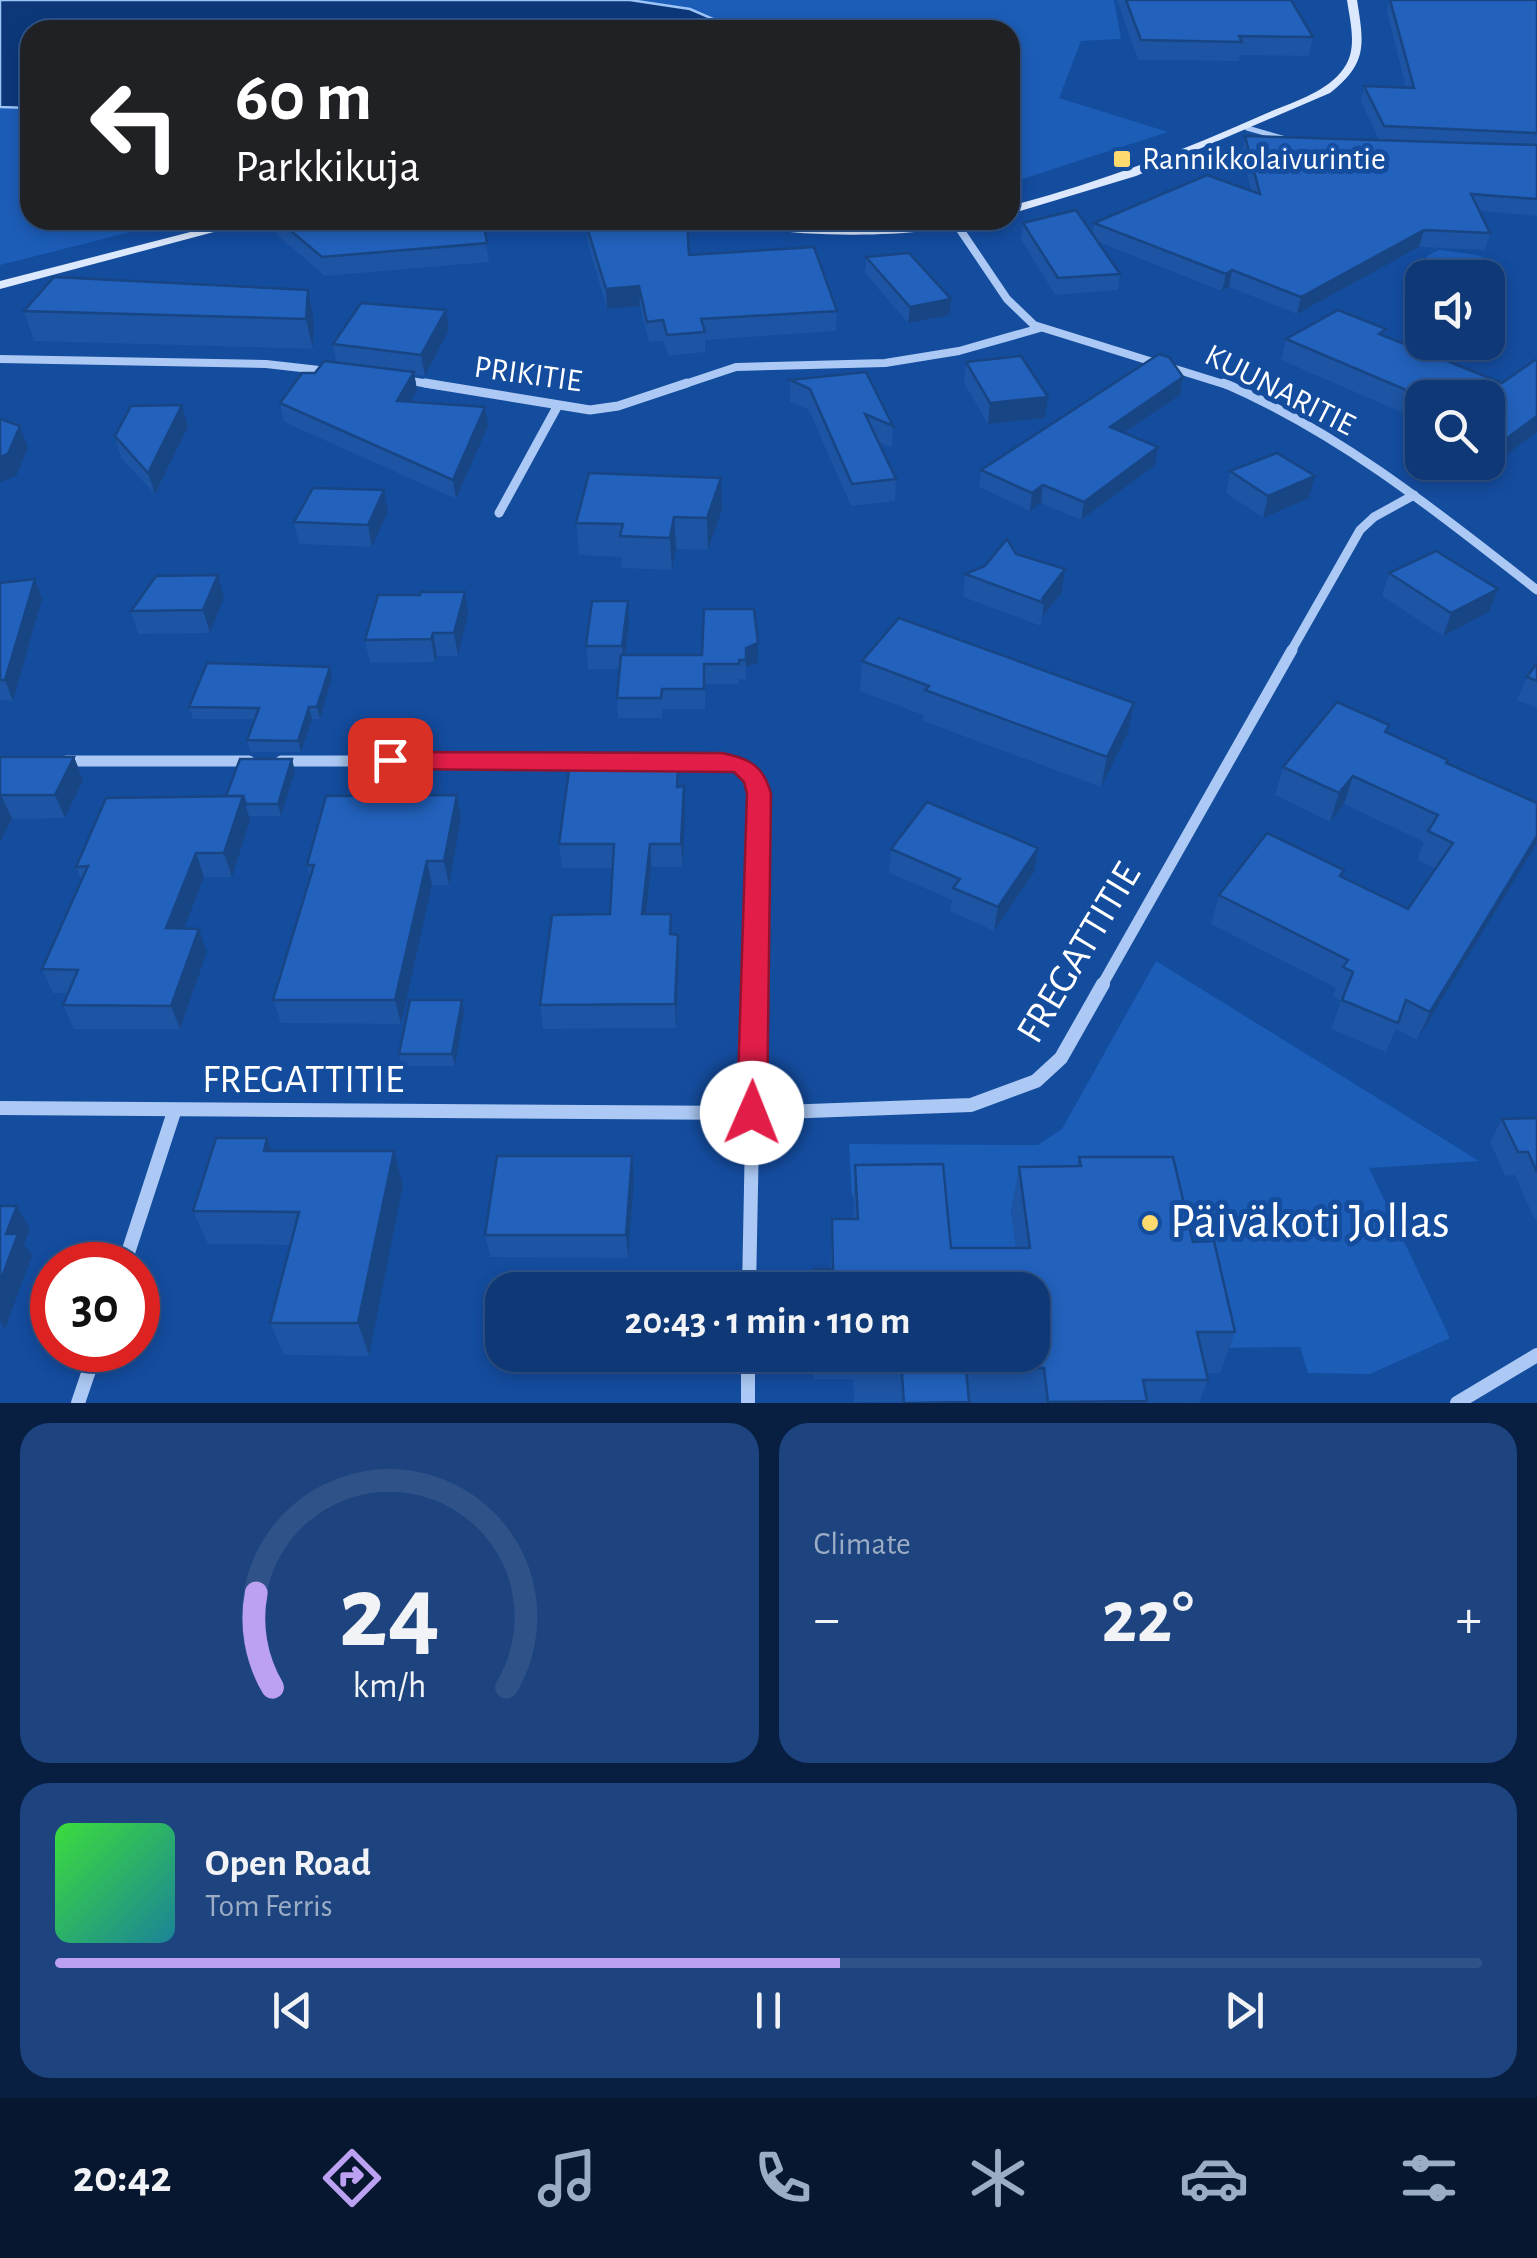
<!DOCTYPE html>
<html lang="en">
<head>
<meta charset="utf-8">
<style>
  :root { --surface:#0f3976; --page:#1d447e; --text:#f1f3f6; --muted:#9bacc5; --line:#2f5388; --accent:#bca0f2 }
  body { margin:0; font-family:"Alegreya Sans",sans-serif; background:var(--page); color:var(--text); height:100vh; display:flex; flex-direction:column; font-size:38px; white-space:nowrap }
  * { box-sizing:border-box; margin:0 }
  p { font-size:32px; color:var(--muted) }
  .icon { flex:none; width:55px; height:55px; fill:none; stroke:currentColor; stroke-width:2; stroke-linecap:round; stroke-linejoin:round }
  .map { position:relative; height:1403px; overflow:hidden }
  .drawer { display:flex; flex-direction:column; gap:20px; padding:20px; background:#081f41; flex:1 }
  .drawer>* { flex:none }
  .top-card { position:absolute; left:20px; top:20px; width:1000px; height:210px; border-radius:30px; box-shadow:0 5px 15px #0003,0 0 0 2px var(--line); background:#202124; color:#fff; overflow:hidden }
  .tools { position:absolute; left:1405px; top:260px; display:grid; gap:20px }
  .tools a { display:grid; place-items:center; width:100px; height:100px; border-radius:20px; background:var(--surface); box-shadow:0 5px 15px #0003,0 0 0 2px var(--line); font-size:50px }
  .speed { position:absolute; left:30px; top:1242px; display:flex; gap:20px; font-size:50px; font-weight:700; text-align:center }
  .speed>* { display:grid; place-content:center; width:130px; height:130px; border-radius:50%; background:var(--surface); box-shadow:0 5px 15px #0003,0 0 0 2px var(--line); line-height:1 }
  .speed .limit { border:15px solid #d22; background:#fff; color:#111 }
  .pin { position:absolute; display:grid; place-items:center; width:85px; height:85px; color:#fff; margin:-42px; border-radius:20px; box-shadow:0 5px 15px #0006 }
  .me { position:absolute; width:110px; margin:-55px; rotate:1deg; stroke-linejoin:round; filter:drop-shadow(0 0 8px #0008) }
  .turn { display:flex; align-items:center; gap:35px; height:210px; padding:0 50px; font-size:45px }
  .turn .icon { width:130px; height:130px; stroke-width:2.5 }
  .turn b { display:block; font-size:70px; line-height:85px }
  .big { font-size:75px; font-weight:700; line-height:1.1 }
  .drawer .widget { flex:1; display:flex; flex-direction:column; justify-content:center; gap:15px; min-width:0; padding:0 35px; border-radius:30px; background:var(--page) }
  .drawer .dial { align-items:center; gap:0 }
  .dial svg { height:260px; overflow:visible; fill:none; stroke:var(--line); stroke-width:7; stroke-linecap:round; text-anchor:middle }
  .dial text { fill:var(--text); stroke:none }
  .song { display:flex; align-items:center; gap:30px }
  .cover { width:120px; height:120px; border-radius:15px; background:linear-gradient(135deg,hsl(120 70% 55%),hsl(190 70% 35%)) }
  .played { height:10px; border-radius:5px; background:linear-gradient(90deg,var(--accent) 55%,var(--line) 55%) }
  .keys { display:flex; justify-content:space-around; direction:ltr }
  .heat { display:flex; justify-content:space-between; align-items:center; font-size:55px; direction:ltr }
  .drawer .tiles { flex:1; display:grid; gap:20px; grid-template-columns:1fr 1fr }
  .widget:last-child { grid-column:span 2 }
  .trip { position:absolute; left:485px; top:1272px; width:565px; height:100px; border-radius:30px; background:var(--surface); box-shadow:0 5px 15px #0003,0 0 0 2px var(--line); font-weight:700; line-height:100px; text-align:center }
  .tabs { display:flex; height:160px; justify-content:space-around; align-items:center; background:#06172f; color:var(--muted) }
  .tabs .icon { width:70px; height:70px }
  .tabs .active { color:var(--accent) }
  .tabs b { font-size:45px; color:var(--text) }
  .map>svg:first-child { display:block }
  .green { fill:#1c5db8 }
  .water { fill:#0c387a; stroke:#9dc4f7; stroke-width:2.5 }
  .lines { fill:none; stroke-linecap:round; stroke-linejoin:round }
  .minor-far4 { stroke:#abc9f4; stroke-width:5 }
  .minor-far3 { stroke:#abc9f4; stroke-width:8 }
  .minor-far2 { stroke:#abc9f4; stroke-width:9 }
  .minor-far1 { stroke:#abc9f4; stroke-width:11 }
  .minor { stroke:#abc9f4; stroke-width:14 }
  .secondary { fill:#dbe8fd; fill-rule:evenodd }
  .wall { fill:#1d54a3 }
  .shaded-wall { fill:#184584 }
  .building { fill:#2262bd; stroke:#184584; stroke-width:2.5 }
  .route { fill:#e11d48; stroke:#92132f; stroke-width:2.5 }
  .poi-dot { fill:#ffda6e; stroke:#144c9e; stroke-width:4 }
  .labels { text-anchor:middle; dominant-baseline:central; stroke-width:10; stroke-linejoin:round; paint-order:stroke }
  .far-poi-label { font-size:32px; fill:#fff; stroke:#144c9e; text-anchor:start }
  .far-street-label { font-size:32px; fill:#fff; stroke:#144c9e }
  .street-label { font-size:40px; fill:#fff; stroke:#144c9e }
  .near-poi-label { font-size:48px; fill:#fff; stroke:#144c9e; text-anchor:start }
</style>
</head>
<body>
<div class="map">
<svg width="1537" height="1403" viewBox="0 0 1537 1403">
  <rect width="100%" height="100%" fill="#144c9e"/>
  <g class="green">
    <polygon points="525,0 1114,0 1121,39 1081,41 1059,98 1168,132 1010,183 1010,30 650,30"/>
    <polygon points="0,107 30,108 30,220 178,220 0,265"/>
    <polygon points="1439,250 1477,255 1501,266 1505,316 1501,327 1488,325 1488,278 1424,277 1427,256"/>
    <polygon points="1156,961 1479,1161 1369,1168 1450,1338 1370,1374 1308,1373 1300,1347 1214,1348 1011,1210 1022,1290 945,1290 878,1196 852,1197 849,1144 1038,1145 1062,1129"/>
  </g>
  <polygon class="water" points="0,0 630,0 690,9 722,23 755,24 774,30 30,30 30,108 0,107"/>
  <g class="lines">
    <polyline class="minor-far4" points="1247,128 1289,140"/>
    <g class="minor-far3">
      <polyline points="955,222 1007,299 1034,325 1230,386"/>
      <polyline points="0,359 266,364 328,371"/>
      <polyline points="405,380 441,386"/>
      <polyline points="679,386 736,367 885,363 959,351 1040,328"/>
    </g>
    <g class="minor-far2">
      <polyline points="425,383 590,410 618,406 687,383"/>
      <path d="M1224 383C1340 433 1439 513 1537 590"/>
      <polyline points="499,513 557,407"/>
      <polyline points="1290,653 1360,530 1374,517 1414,495"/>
    </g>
    <g class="minor-far1">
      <polyline points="66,761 249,761"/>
      <path d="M281 761H722C742 765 753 774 759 794L755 987"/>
      <polyline points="1101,987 1292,650"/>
    </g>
    <g class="minor">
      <polyline points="0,1108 752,1113 971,1105 1036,1081 1061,1058 1103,984"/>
      <polyline points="124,1265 174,1112"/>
      <polyline points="749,1290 755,984"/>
      <polyline points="748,1355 748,1403"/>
      <polyline points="78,1403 96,1350"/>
      <polyline points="1457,1403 1537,1355"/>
    </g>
    <g class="secondary">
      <path d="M1347 0H1357C1364 44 1368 63 1330 93L1136 176 1010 214V206C1098 183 1182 151 1265 114 1292 102 1327 93 1344 68 1358 49 1350 21 1347 0Z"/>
      <polygon points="237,220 259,220 0,289 0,281"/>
      <path d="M731 220 852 227 972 220C939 240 763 239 731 220Z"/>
    </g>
  </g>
  <g class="wall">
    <polygon points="1117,0 1291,0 1313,37 1309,56 1240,55 1239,61 1138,60"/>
    <polygon points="1389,0 1537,0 1537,216 1480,211 1490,233 1485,250 1419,247 1297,314 1229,287 1222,291 1098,242 1120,274 1118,290 1055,295 1021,239 1023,223 1093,234 1094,223 1251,191 1242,152 1245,136 1379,140 1361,101 1364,86 1406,88 1387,12"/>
    <polygon points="274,220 483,220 489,262 325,276 277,235"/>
    <polygon points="586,224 689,255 837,311 836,331 705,340 705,352 668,356 664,341 649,342 640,306 607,309 588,244"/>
    <polygon points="866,257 951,299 950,315 908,323 865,273"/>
    <polygon points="308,290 314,320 313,349 34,341 24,311"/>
    <polygon points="449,330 425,376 414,375 417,390 410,402 488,426 456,499 284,422 280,403 315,373 336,362 333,344"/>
    <polygon points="1384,336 1502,383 1535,360 1498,461 1488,456 1488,398 1422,398 1422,421 1281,360 1286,339"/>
    <polygon points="966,362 1045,418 988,424 964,383"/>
    <polygon points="790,380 893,426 892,448 878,442 896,479 895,501 851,506 809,410 790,402"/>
    <polygon points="1180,395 1124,433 1158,447 1155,465 1081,520 1041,503 1030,511 979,487 981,470"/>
    <polygon points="182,405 188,427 155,494 121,458 115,436"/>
    <polygon points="1230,471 1309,498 1263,518 1226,493"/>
    <polygon points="722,510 708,550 676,549 672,570 622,568 621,557 579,555 576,523"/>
    <polygon points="388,512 372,547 299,544 294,522"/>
    <polygon points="1016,554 1065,569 1062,592 1042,618 1041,626 963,597 965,574"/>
    <polygon points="1389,573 1498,589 1489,612 1443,636 1382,596"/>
    <polygon points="35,579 42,599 13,701 0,700 0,583"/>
    <polygon points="420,595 468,614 458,656 437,656 435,662 370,663 365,640"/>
    <polygon points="224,598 210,633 138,634 131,611"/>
    <polygon points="628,601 629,624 626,655 702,655 758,643 758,663 746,667 746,680 739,679 739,684 705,684 705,709 663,709 662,718 618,718 617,698 620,669 588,669 586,646"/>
    <polygon points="862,661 1128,733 1101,787 923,721 923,715 860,691"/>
    <polygon points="1537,663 1537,708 1517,700 1527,677"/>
    <polygon points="332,678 320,719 312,719 301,752 250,752 247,740 254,719 193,719 189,707"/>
    <polygon points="1387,733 1447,763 1537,803 1417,1040 1396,1029 1386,1052 1331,1029 1341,1001 1333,996 1336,988 1211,924 1219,895 1344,870 1342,877 1408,909 1436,869 1417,860 1424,842 1344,804 1330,822 1275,795 1283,767"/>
    <polygon points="0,757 74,757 83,780 65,818 12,819 0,842"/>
    <polygon points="678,770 679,787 685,810 683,867 651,867 647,914 672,935 678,935 679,958 676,1028 543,1029 540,1005 610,914 613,868 562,868 559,844"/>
    <polygon points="295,771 281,816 249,816 250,820 232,877 204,877 184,928 199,929 207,952 180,1029 74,1029 63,1005 68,993 53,993 42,969 82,881 76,867 226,796"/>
    <polygon points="457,795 461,818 449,885 432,885 401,1024 281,1023 273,1000 310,878 307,865"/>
    <polygon points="891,849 1034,872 994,931 950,911 952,900 889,873"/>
    <polygon points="462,1000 464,1012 455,1066 402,1066 399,1054"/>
    <polygon points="1537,1118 1537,1219 1534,1219 1515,1175 1505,1176 1490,1142 1502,1119"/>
    <polygon points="267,1138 272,1151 394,1151 403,1185 369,1356 284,1355 270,1323 290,1245 208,1244 193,1211"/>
    <polygon points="632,1156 634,1180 628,1258 490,1257 485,1235"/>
    <polygon points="1079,1157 1193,1242 1235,1332 1220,1373 1206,1373 1208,1380 1199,1403 854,1402 853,1379 814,1379 813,1355 1032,1355 1032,1290 813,1290 814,1269 830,1269 832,1219 853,1219 855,1165 951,1248 1016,1248 1011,1210 1019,1167 1077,1166"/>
  </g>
  <g class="shaded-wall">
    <polygon points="1424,230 1419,247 1297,314 1301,297"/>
    <polygon points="1232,270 1229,287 1222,291 1226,274"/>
    <polygon points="639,286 640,306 607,309 606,289"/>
    <polygon points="308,290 314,320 313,349 306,319"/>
    <polygon points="951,299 950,315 908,323 910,307"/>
    <polygon points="446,310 449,330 425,376 421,355"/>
    <polygon points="414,372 417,390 401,420 397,401"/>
    <polygon points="1183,377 1180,395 1107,444 1110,427"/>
    <polygon points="1048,397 1045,418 988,424 990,403"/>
    <polygon points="182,405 188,427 155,494 148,473"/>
    <polygon points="485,407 488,426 456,499 453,480"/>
    <polygon points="1537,416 1537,432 1498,461 1506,439"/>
    <polygon points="20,426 28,448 16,476 0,482 0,457"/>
    <polygon points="1158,447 1155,465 1081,520 1084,502"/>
    <polygon points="1315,476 1309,498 1263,518 1268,496"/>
    <polygon points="721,478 722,510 708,550 707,518"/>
    <polygon points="1043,485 1041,503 1030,511 1032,493"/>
    <polygon points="384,490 388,512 372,547 368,525"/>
    <polygon points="674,517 676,549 672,570 670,538"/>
    <polygon points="1065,569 1062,592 1042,618 1044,603 1042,599"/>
    <polygon points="218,575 224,598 210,633 203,610"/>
    <polygon points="35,579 42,599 13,701 5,680"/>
    <polygon points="1498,589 1489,612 1443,636 1451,613"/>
    <polygon points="465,592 468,614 458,656 454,633"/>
    <polygon points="628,601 629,624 624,669 622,646"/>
    <polygon points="433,633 437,656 435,662 431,639"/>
    <polygon points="758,643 758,663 746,667 746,648"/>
    <polygon points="330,667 332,678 320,719 317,707"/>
    <polygon points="1134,703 1128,733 1101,787 1107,757"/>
    <polygon points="309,707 312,719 301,752 298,741"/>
    <polygon points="74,757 83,780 65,818 55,795"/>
    <polygon points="292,759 295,771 281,816 278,804"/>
    <polygon points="1353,776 1344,804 1330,822 1339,793"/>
    <polygon points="684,786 685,810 683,867 681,844"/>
    <polygon points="1,795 12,819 0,842 0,798"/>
    <polygon points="457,795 461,818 449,885 444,861"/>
    <polygon points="243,796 250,820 232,877 224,853"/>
    <polygon points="1537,836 1537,843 1417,1040 1430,1012"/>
    <polygon points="650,844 651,867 644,938 642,914"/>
    <polygon points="1038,848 1034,872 994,931 998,907"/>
    <polygon points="196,853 204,877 175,952 166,928"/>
    <polygon points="427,861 432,885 401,1024 395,1000"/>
    <polygon points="199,929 207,952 180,1029 171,1006"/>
    <polygon points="678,935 679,958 676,1028 675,1004"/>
    <polygon points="462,1000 464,1012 455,1066 452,1054"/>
    <polygon points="267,1138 279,1172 264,1151"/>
    <polygon points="394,1151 403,1185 369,1356 358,1323"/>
    <polygon points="632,1156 634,1180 628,1258 626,1235"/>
    <polygon points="17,1206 30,1229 24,1244 32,1256 5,1329 0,1321 0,1282 6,1234"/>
  </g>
  <g class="building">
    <polygon points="1126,0 1291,0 1313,37 1239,36 1242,42 1141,40"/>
    <polygon points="1390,0 1537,0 1537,133 1384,126 1364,86 1414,88"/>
    <polygon points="1245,136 1537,145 1537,199 1471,194 1490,233 1424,230 1301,297 1232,270 1226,274 1094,223 1207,175 1260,194"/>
    <polygon points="1076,210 1120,274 1058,278 1023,223"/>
    <polygon points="278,220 483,220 487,243 322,257"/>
    <polygon points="687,222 689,255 814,247 837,311 701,319 705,332 667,335 663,320 647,322 639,286 606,289 586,224"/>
    <polygon points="909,253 951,299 910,307 866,257"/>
    <polygon points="54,277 308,290 306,319 24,311"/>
    <polygon points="361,303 446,310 421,355 333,344"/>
    <polygon points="1338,310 1386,329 1379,334 1502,383 1535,360 1537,360 1537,416 1506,439 1488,432 1488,398 1425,398 1286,339"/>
    <polygon points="1159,354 1169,357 1183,377 1110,427 1158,447 1084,502 1043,485 1032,493 981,470"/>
    <polygon points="1021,356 1048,397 990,403 966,362"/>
    <polygon points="324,361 414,372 397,401 485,407 453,480 280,403 302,373 315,373"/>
    <polygon points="866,372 893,426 865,414 896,479 852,484 810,389 790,380"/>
    <polygon points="182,405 148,473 115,436 131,406"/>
    <polygon points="0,419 20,426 8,454 0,457"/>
    <polygon points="1277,453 1315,476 1268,496 1230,471"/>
    <polygon points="589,473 721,478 707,518 674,517 670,538 620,536 623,524 576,523"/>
    <polygon points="313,488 384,490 368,525 294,522"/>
    <polygon points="1007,539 1016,554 1065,569 1042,599 1044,603 965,574 985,566"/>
    <polygon points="1436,551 1498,589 1451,613 1389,573"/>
    <polygon points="218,575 203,610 131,611 156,576"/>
    <polygon points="35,579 5,680 0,680 0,583"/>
    <polygon points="421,592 465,592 454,633 433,633 431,639 365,640 378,595 420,595"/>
    <polygon points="592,601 628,601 622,646 586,646"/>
    <polygon points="704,609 754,609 758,643 746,648 746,660 739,660 739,664 704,664 704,689 662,689 661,698 617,698 621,655 702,655"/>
    <polygon points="899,618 1134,703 1107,757 925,690 929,686 862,661"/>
    <polygon points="207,663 330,667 317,707 309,707 298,741 247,740 259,708 189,707"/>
    <polygon points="1537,663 1537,681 1527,677"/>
    <polygon points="1337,702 1389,725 1385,732 1448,760 1446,763 1537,803 1537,836 1430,1012 1406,1000 1398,1023 1342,1000 1353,972 1343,967 1348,960 1219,895 1267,833 1344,870 1340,876 1408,909 1453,843 1428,831 1438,815 1353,776 1339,793 1283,767"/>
    <polygon points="0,757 74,757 55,795 1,795 0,798"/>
    <polygon points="240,759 292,759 278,804 246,804 243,796 226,796"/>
    <polygon points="569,770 678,770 677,787 684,786 681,844 650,844 642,914 671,914 670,934 678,935 675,1004 540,1005 552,915 610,914 614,844 559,844"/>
    <polygon points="457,795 444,861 427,861 395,1000 273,1000 314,865 307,865 326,796"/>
    <polygon points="243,796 224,853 196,853 166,928 199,929 171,1006 63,1005 78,970 42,969 88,866 76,867 106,798"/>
    <polygon points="927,802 1038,848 998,907 953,888 960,879 891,849"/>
    <polygon points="410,1000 462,1000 452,1054 399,1054"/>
    <polygon points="1537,1118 1537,1172 1528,1152 1518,1152 1502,1119"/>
    <polygon points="216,1138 267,1138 264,1151 394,1151 358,1323 270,1323 299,1212 193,1211"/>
    <polygon points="497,1156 632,1156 626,1235 485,1235"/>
    <polygon points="1079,1157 1173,1157 1193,1242 1214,1241 1235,1332 1197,1332 1208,1380 1143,1380 1147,1401 1048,1402 1044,1368 966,1368 969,1402 904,1403 901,1361 857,1361 857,1355 1032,1355 1032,1290 814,1290 814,1269 833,1269 832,1219 858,1219 855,1165 943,1164 951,1248 1030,1248 1019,1167 1081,1166"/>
    <polygon points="0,1206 17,1206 6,1234 18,1234 0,1282"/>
  </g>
  <path class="route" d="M390 752 722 753C749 758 764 766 771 794L767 1113 762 1122 752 1125 742 1122 737 1113 747 794 744 782 734 772 390 769 378 760Z"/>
  <g class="poi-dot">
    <rect x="1112" y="149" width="20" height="20" rx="5"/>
    <circle cx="1150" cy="1223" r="10"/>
  </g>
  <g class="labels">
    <g class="far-poi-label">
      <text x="1142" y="159">Rannikkolaivurintie</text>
    </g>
    <g class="far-street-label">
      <text transform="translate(528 374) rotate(8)">PRIKITIE</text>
      <text transform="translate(1280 390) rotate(27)">KUUNARITIE</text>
    </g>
    <g class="street-label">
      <text transform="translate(1079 953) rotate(-59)">FREGATTITIE</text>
      <text x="303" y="1080">FREGATTITIE</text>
    </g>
    <g class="near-poi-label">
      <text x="1170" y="1223">Päiväkoti Jollas</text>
    </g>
  </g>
</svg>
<div class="tools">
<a><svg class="icon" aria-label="sound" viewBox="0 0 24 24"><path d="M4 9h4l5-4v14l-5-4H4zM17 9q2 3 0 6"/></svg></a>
<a><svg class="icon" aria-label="search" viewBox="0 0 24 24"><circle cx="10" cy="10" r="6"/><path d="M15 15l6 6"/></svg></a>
</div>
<div class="speed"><div class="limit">30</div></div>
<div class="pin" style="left:390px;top:760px;background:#d93025"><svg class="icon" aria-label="arrive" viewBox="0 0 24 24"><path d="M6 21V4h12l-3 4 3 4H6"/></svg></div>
<svg class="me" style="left:752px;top:1113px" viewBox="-20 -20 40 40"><circle r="19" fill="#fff"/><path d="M0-13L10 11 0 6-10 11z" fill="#e11d48"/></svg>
<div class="trip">20:43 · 1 min · 110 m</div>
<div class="top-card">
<div class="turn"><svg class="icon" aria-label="left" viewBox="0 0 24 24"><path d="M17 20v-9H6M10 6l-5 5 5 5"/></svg><div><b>60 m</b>Parkkikuja</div></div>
</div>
</div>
<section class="drawer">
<div class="tiles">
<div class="widget dial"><svg viewBox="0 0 100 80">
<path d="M14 69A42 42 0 1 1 86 69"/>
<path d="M14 69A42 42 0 0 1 9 40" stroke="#bca0f2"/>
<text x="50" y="56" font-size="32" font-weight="700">24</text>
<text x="50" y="72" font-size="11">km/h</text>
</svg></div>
<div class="widget"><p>Climate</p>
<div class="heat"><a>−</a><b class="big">22°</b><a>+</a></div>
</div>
<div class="widget">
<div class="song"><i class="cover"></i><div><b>Open Road</b><p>Tom Ferris</p></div></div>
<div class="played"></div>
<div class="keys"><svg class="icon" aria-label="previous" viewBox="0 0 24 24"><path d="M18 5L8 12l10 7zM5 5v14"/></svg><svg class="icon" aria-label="pause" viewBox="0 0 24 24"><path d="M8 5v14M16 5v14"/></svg><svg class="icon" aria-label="next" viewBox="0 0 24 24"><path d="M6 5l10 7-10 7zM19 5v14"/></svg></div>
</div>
</div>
</section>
<nav class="tabs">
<b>20:42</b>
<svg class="icon active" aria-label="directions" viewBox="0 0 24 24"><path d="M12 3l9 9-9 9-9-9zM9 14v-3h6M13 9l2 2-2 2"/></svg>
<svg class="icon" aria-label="music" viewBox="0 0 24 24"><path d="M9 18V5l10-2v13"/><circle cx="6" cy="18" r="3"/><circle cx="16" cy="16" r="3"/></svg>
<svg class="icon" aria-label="phone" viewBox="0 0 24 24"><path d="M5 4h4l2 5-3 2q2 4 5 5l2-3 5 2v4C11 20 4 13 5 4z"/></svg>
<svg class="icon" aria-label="climate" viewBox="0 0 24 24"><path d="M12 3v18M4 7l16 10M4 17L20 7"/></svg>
<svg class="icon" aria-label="car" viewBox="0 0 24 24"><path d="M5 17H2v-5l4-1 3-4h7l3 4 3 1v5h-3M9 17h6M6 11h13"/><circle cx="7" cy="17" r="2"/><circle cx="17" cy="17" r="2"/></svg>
<svg class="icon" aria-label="filters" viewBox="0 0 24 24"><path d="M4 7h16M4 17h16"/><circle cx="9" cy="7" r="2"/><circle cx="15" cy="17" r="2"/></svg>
</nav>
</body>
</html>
